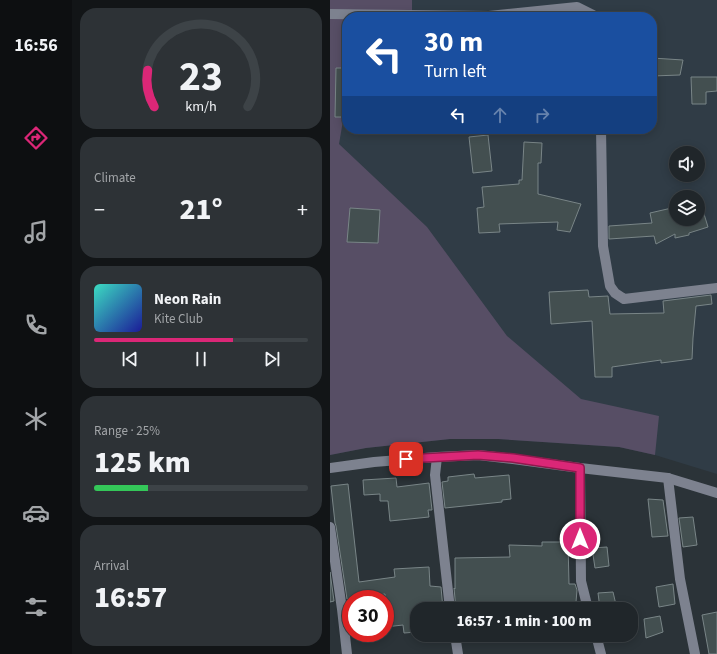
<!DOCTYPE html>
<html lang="en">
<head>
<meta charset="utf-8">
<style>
  :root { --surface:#20262a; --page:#2d3236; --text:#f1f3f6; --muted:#a2a5a8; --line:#3d4347; --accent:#db2777 }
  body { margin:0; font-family:"Source Sans 3",sans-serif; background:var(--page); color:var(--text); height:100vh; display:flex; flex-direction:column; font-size:15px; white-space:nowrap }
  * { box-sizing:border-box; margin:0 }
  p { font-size:13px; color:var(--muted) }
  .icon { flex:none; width:22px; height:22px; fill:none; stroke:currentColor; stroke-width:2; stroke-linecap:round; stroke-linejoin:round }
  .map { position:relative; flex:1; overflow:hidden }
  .drawer { display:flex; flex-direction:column; gap:8px; padding:8px; background:#121517; width:258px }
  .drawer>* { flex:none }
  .hud { position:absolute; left:12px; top:12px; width:315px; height:122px; border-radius:16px; box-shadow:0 2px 10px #0003,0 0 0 1px var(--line); background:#1a4fa0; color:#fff; overflow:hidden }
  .tools { position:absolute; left:339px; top:146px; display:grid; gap:8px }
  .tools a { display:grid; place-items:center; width:36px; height:36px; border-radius:50%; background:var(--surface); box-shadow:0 2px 10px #0003,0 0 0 1px var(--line); font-size:20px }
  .speed { position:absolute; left:12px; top:590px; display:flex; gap:8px; font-size:20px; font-weight:700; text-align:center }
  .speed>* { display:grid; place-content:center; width:52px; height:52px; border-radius:50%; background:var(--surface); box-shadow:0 2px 10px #0003,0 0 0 1px var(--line); line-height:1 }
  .speed .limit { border:6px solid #d22; background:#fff; color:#111 }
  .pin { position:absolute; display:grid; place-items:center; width:34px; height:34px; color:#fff; margin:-17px; border-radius:8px; box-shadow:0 2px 6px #0006 }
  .me { position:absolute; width:44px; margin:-22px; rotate:0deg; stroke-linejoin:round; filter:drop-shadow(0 0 3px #0008) }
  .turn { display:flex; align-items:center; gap:14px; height:84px; padding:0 16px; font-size:18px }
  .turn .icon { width:52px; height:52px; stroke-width:2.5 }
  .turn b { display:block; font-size:28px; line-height:34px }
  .lanes { display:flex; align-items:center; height:38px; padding:0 16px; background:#0003; justify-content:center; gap:20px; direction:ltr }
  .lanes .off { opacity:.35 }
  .big { font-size:30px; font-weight:800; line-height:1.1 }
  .drawer .widget { flex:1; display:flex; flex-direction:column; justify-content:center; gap:6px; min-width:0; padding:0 14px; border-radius:16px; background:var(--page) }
  .drawer .dial { align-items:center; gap:0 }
  .dial svg { height:104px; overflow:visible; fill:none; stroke:var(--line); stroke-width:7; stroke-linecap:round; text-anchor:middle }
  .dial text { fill:var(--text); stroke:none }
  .song { display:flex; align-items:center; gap:12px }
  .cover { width:48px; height:48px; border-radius:6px; background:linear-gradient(135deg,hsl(170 70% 55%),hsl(240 70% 35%)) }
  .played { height:4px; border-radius:2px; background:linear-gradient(90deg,var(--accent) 65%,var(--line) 65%) }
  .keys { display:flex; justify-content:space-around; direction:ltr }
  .heat { display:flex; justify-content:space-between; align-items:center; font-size:22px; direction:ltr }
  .charge { height:6px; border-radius:3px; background:linear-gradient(90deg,#34c759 25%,var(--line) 0) }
  .trip { position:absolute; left:80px; top:602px; width:228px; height:40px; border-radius:16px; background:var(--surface); box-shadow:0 2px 10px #0003,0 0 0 1px var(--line); font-weight:800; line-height:40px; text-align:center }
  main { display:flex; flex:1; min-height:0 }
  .tabs { display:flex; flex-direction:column; width:72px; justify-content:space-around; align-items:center; background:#0d0f11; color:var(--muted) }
  .tabs .icon { width:28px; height:28px }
  .tabs .active { color:var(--accent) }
  .tabs b { font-size:18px; color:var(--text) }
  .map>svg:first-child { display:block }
  .built { fill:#303c46; fill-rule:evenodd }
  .green { fill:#574e65 }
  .building { fill:#434f50; stroke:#798587 }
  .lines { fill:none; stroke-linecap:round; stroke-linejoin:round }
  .minor { stroke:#7d828f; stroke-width:10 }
  .route-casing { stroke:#8e194d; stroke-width:10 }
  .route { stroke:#db2777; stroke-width:7 }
</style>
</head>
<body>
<main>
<nav class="tabs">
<b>16:56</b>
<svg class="icon active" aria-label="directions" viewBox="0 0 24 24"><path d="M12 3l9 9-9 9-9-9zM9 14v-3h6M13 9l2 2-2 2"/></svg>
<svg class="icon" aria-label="music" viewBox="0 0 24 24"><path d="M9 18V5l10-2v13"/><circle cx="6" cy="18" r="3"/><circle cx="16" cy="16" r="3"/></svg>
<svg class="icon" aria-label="phone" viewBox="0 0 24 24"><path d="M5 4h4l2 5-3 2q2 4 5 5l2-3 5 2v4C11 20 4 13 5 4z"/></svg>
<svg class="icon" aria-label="climate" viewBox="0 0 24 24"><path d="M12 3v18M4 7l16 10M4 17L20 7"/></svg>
<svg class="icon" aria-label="car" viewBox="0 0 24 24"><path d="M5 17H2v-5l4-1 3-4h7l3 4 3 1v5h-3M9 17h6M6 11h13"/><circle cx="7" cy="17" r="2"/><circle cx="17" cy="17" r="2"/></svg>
<svg class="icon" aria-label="filters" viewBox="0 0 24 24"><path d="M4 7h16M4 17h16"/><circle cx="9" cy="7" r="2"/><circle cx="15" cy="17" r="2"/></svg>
</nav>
<section class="drawer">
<div class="widget dial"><svg viewBox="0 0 100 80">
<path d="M14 69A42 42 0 1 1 86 69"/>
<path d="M14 69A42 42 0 0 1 9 41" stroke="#db2777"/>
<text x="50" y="56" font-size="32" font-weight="700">23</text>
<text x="50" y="72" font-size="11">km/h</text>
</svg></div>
<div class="widget"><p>Climate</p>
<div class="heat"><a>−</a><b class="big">21°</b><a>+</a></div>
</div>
<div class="widget">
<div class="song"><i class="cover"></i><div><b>Neon Rain</b><p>Kite Club</p></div></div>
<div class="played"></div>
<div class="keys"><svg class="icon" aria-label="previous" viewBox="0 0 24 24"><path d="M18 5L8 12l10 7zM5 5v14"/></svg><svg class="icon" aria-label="pause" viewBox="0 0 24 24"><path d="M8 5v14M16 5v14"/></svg><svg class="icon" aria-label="next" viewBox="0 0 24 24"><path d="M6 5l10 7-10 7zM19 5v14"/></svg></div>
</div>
<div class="widget"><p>Range · 25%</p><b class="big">125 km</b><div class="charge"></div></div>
<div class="widget"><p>Arrival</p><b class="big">16:57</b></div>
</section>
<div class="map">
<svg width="387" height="654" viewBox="0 0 387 654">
  <rect width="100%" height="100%" fill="#2b3338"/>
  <path class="built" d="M0 0H387V474L325 455 289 447 168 439H120L36 448 0 455ZM17 17H322V129H17ZM346 153H368V175H346ZM346 197H368V219H346Z"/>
  <polygon class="green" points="0,0 82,0 82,16 17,17 17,97 9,144 97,227 177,336 251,399 329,416 325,455 289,447 168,439 120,439 36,448 0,455"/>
  <g class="building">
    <polygon points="322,58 353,60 350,75 322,76"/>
    <polygon points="6,68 17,68 17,117 5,117"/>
    <polygon points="361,77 387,77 387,91 376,92 376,104 362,104"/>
    <polygon points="158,135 162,171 143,173 139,137"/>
    <polygon points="194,142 212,143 211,163 208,163 208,194 251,204 240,232 227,230 228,222 169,224 170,232 149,233 147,208 154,207 152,187 189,184 189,180 192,180"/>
    <polygon points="370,201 378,227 359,233 359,235 345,238 345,234 326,244 324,236 279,239 279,226 322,223 320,213 346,207 346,219 368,219 368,202"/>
    <polygon points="20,208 50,210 48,243 17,242"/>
    <polygon points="258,290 259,297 278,296 280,314 334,313 333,301 381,295 382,304 366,306 363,338 362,359 331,363 331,360 282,367 282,377 265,377 262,321 221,324 219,292"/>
    <polygon points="144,474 145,478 179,475 181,499 172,500 172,502 115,508 112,482 118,481 118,477"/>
    <polygon points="66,478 67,487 99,483 102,510 98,510 99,517 60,521 58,501 50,501 50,494 34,495 33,480"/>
    <polygon points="18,484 29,582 65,577 64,569 99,567 100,586 111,587 113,609 87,609 87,632 74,633 73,625 55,627 55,594 17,599 6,526 5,523 1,486"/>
    <polygon points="318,499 333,500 338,536 322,537"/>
    <polygon points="363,517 367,545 353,547 349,518"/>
    <polygon points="212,542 238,542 239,584 245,584 247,590 246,602 207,603 208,609 126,609 124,588 125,589 125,558 180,557 179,545 212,546"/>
    <polygon points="277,547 279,566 265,568 262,548"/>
    <polygon points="0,572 4,601 0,602"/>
    <polygon points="343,584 345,604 329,607 326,587"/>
    <polygon points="283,592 287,609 270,609 268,593"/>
    <polygon points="387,612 387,654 379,654 372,615"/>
    <polygon points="330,616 333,632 316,638 314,619"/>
  </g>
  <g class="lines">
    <g class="minor">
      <polyline points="0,14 159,16 247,7 263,15 264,17"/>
      <polyline points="271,129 273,246 280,286 285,293 294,299 387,288"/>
      <polyline points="107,457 105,475 120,609"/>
      <polyline points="0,468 44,462 107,457 148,455 183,459 250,468 338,478 387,493"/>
      <polyline points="250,468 251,581 258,609"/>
      <polyline points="338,478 350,579 365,654"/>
      <polyline points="0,527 12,609 17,654"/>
      <polyline points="125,635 128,654"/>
      <polyline points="266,635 271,654"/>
    </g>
  </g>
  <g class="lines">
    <defs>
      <polyline id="route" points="76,459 148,455 183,458 250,468 250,539"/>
    </defs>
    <use href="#route" class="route-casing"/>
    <use href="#route" class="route"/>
  </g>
</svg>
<div class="tools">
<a><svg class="icon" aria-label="sound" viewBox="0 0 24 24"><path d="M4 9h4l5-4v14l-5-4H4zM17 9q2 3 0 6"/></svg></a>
<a><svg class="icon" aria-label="layers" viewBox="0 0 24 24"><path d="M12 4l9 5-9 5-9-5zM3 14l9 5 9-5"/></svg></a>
</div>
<div class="speed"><div class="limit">30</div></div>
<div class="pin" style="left:76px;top:459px;background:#d93025"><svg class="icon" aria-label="arrive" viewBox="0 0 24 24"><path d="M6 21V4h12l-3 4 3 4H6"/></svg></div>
<svg class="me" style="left:250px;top:539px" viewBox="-20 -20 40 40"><circle r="17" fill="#db2777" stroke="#fff" stroke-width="3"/><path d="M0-11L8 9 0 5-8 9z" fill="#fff"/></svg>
<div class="trip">16:57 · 1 min · 100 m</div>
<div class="hud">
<div class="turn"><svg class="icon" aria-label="left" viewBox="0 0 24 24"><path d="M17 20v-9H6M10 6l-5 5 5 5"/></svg><div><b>30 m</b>Turn left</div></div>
<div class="lanes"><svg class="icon" aria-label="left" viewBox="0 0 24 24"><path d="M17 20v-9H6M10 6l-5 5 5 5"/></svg><svg class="icon off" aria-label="ahead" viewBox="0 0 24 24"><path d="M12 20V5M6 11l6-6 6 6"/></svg><svg class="icon off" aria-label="right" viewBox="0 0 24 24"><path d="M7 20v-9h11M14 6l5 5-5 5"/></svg></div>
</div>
</div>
</main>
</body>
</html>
